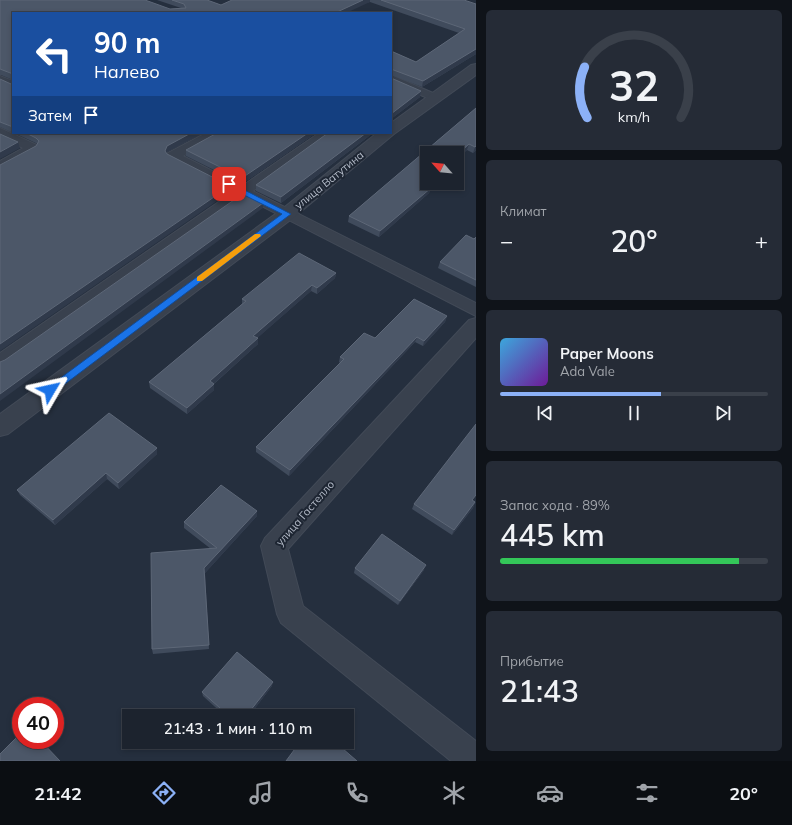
<!DOCTYPE html>
<html lang="ru">
<head>
<meta charset="utf-8">
<style>
  :root { --surface:#1c232e; --page:#252b36; --text:#f1f3f6; --muted:#a0a4aa; --line:#3a404a; --accent:#8cb1f7 }
  body { margin:0; font-family:Mulish,sans-serif; background:var(--page); color:var(--text); height:100vh; display:flex; flex-direction:column; font-size:15px; white-space:nowrap }
  * { box-sizing:border-box; margin:0 }
  p { font-size:13px; color:var(--muted) }
  .icon { flex:none; width:22px; height:22px; fill:none; stroke:currentColor; stroke-width:2; stroke-linecap:round; stroke-linejoin:round }
  .map { position:relative; flex:1; overflow:hidden }
  .side { display:flex; flex-direction:column; gap:10px; padding:10px; background:#0f1319; width:316px }
  .side>* { flex:none }
  .banner { position:absolute; left:12px; top:12px; width:380px; height:122px; border-radius:0px; box-shadow:0 2px 6px #0003,0 0 0 1px var(--line); background:#1a4fa0; color:#fff; overflow:hidden }
  .needle { width:26px; rotate:297deg }
  .buttons { position:absolute; left:420px; top:146px; display:grid; gap:8px }
  .buttons a { display:grid; place-items:center; width:44px; height:44px; border-radius:0px; background:var(--surface); box-shadow:0 2px 6px #0003,0 0 0 1px var(--line); font-size:20px }
  .speed { position:absolute; left:12px; top:697px; display:flex; gap:8px; font-size:20px; font-weight:700; text-align:center }
  .speed>* { display:grid; place-content:center; width:52px; height:52px; border-radius:50%; background:var(--surface); box-shadow:0 2px 6px #0003,0 0 0 1px var(--line); line-height:1 }
  .speed .limit { border:6px solid #d22; background:#fff; color:#111 }
  .pin { position:absolute; display:grid; place-items:center; width:34px; height:34px; color:#fff; margin:-17px; border-radius:8px; box-shadow:0 2px 6px #0006 }
  .me { position:absolute; width:44px; margin:-22px; rotate:54deg; stroke-linejoin:round; filter:drop-shadow(0 0 3px #0008) }
  .turn { display:flex; align-items:center; gap:14px; height:84px; padding:0 16px; font-size:18px }
  .turn .icon { width:52px; height:52px; stroke-width:2.5 }
  .turn b { display:block; font-size:28px; line-height:34px }
  .then { display:flex; align-items:center; height:38px; padding:0 16px; background:#0003; gap:8px; font-size:15px }
  .big { font-size:30px; font-weight:600; line-height:1.1 }
  .side .card { flex:1; display:flex; flex-direction:column; justify-content:center; gap:6px; min-width:0; padding:0 14px; border-radius:6px; background:var(--page) }
  .side .dial { align-items:center; gap:0 }
  .dial svg { height:104px; overflow:visible; fill:none; stroke:var(--line); stroke-width:7; stroke-linecap:round; text-anchor:middle }
  .dial text { fill:var(--text); stroke:none }
  .song { display:flex; align-items:center; gap:12px }
  .cover { width:48px; height:48px; border-radius:6px; background:linear-gradient(135deg,hsl(200 70% 55%),hsl(280 70% 35%)) }
  .played { height:4px; border-radius:2px; background:linear-gradient(90deg,var(--accent) 60%,var(--line) 60%) }
  .keys { display:flex; justify-content:space-around; direction:ltr }
  .heat { display:flex; justify-content:space-between; align-items:center; font-size:22px; direction:ltr }
  .charge { height:6px; border-radius:3px; background:linear-gradient(90deg,#34c759 89%,var(--line) 0) }
  .trip { position:absolute; left:122px; top:709px; width:232px; height:40px; border-radius:0px; background:var(--surface); box-shadow:0 2px 6px #0003,0 0 0 1px var(--line); font-weight:600; line-height:40px; text-align:center }
  .tab-bar { display:flex; height:64px; justify-content:space-around; align-items:center; background:#0b0e12; color:var(--muted) }
  .tab-bar .icon { width:28px; height:28px }
  .tab-bar .on { color:var(--accent) }
  .tab-bar b { font-size:18px; color:var(--text) }
  main { display:flex; flex:1; min-height:0 }
  .map>svg:first-child { display:block }
  .lines { fill:none; stroke-linecap:round; stroke-linejoin:round }
  .service-casing { stroke:#424a57; stroke-width:2 }
  .minor-casing { stroke:#424a57; stroke-width:2 }
  .tertiary-casing { stroke:#424a57; stroke-width:2 }
  .service { fill:#39414e; fill-rule:evenodd }
  .minor { fill:#39414e; fill-rule:evenodd }
  .tertiary { fill:#39414e; fill-rule:evenodd }
  .wall { fill:#404b5c }
  .shaded-wall { fill:#303a4b }
  .building { fill:#4c5768; stroke:#5d6777 }
  .route { fill:#1a73e8; stroke:#114b97 }
  .slow { fill:#f59e0b }
  .labels { text-anchor:middle; dominant-baseline:central; stroke-width:4; stroke-linejoin:round; paint-order:stroke }
  .street-label { font-size:11px; fill:#b5bcc9; stroke:#1e2633 }
</style>
</head>
<body>
<main>
<div class="map">
<svg width="476" height="761" viewBox="0 0 476 761">
  <rect width="100%" height="100%" fill="#252f3e"/>
  <g class="lines">
    <defs>
      <g id="service">
        <polygon points="391,75 440,96 442,98 440,100 432,100 391,82"/>
        <polygon points="0,76 13,81 13,88 0,83"/>
        <polygon points="0,128 37,145 39,148 37,151 0,170 0,161 23,148 0,137"/>
        <polygon points="206,133 221,133 219,136 183,156 242,186 319,133 333,133 253,191 476,303 476,316 244,197 6,365 0,367 0,353 233,192 168,159 167,156 168,153"/>
      </g>
      <polygon id="minor" points="476,318 476,338 288,549 303,606 476,741 476,761 451,761 281,623 277,614 261,546 265,538 469,320"/>
      <polygon id="tertiary" points="476,64 476,75 394,134 293,218 8,434 0,436 0,414 281,210 377,133 391,133 391,123 471,65"/>
    </defs>
    <use href="#service" class="service-casing"/>
    <use href="#minor" class="minor-casing"/>
    <use href="#tertiary" class="tertiary-casing"/>
    <use href="#service" class="service"/>
    <use href="#minor" class="minor"/>
    <use href="#tertiary" class="tertiary"/>
  </g>
  <g class="wall">
    <polygon points="0,0 170,9 181,8 157,0 207,0 221,5 232,0 464,0 476,54 422,87 391,75 391,78 421,91 420,97 391,119 391,51 416,62 459,33 370,2 13,80 1,75 0,75"/>
    <polygon points="0,79 11,84 13,82 13,133 0,127"/>
    <polygon points="476,108 476,150 473,153 467,150 427,183 431,183 427,186 431,188 429,193 379,237 348,222 349,216"/>
    <polygon points="14,133 203,133 167,152 167,154 230,186 230,192 36,146 38,144"/>
    <polygon points="217,133 316,133 242,184 186,156 186,150"/>
    <polygon points="328,133 373,133 281,203 256,191 256,185"/>
    <polygon points="476,237 476,287 438,268 440,262"/>
    <polygon points="336,273 335,278 317,294 311,291 257,338 258,344 214,384 214,390 187,414 150,388 149,382 242,304 242,299"/>
    <polygon points="447,316 445,322 423,346 415,342 289,476 256,452 256,447 340,363 339,362 340,357 375,338"/>
    <polygon points="157,448 157,454 119,489 107,479 55,525 20,495 17,490"/>
    <polygon points="473,501 475,502 473,508 452,535 412,509 414,504"/>
    <polygon points="257,511 257,516 205,573 209,649 153,654 152,649 211,549 184,528 184,522"/>
    <polygon points="355,568 424,570 398,605 354,573"/>
    <polygon points="272,686 249,716 225,716 203,696 202,692"/>
  </g>
  <g class="shaded-wall">
    <polygon points="363,0 370,0 370,2 346,13 335,13"/>
    <polygon points="476,49 476,54 422,87 423,81"/>
    <polygon points="421,91 420,97 391,119 391,114"/>
    <polygon points="191,133 203,133 167,152 166,156 165,151 167,146"/>
    <polygon points="308,133 316,133 242,184 242,178"/>
    <polygon points="366,133 373,133 281,203 281,197"/>
    <polygon points="18,142 20,148 0,159 0,152"/>
    <polygon points="469,144 467,150 457,160 457,155"/>
    <polygon points="476,146 476,150 473,153 475,147"/>
    <polygon points="427,182 427,183 431,183 423,190 424,185"/>
    <polygon points="230,186 230,192 0,351 0,344"/>
    <polygon points="431,188 429,193 379,237 380,231"/>
    <polygon points="263,203 263,208 0,401 0,394"/>
    <polygon points="336,273 335,278 317,294 317,288"/>
    <polygon points="312,285 311,291 253,342 253,336"/>
    <polygon points="447,316 445,322 423,346 424,341"/>
    <polygon points="417,337 415,342 289,476 290,470"/>
    <polygon points="258,338 258,344 210,387 210,381"/>
    <polygon points="214,384 214,390 187,414 187,408"/>
    <polygon points="157,448 157,454 119,489 118,483"/>
    <polygon points="106,473 107,479 55,525 53,520"/>
    <polygon points="475,502 473,508 452,535 454,530"/>
    <polygon points="257,511 257,516 205,573 209,649 204,568"/>
    <polygon points="426,565 424,570 398,605 400,601"/>
    <polygon points="273,682 272,686 249,716 246,716"/>
  </g>
  <g class="building">
    <polygon points="0,0 145,0 170,9 186,8 184,4 172,0 207,0 221,5 232,0 363,0 335,13 13,13 13,78 13,74 0,69"/>
    <polygon points="381,0 464,0 476,4 476,49 423,81 391,69 391,51 416,62 465,29"/>
    <polygon points="391,73 391,78 421,91 391,114"/>
    <polygon points="0,79 11,84 13,82 13,127 0,122"/>
    <polygon points="476,108 476,146 475,147 469,144 457,155 457,153 427,153 427,182 424,185 431,188 380,231 349,216"/>
    <polygon points="26,133 191,133 167,146 165,151 167,154 230,186 0,344 0,165 36,146 39,141 36,138"/>
    <polygon points="217,133 308,133 242,178 186,150"/>
    <polygon points="328,133 366,133 281,197 256,185"/>
    <polygon points="0,134 18,142 0,152"/>
    <polygon points="244,193 263,203 0,394 0,362 5,360"/>
    <polygon points="466,235 474,239 476,237 476,280 440,262"/>
    <polygon points="299,253 336,273 317,288 312,285 253,336 258,338 210,381 214,384 187,408 149,382 246,301 242,299"/>
    <polygon points="414,299 447,316 424,341 417,337 290,470 256,447 344,359 340,357 364,333 375,338"/>
    <polygon points="109,413 157,448 118,483 106,473 53,520 17,490"/>
    <polygon points="476,424 476,495 472,500 475,502 454,530 414,504"/>
    <polygon points="221,485 257,511 204,568 209,645 152,649 151,553 217,548 184,522"/>
    <polygon points="382,534 426,565 400,601 355,568"/>
    <polygon points="237,652 273,682 246,716 229,716 202,692"/>
    <polygon points="21,733 21,740 40,740 60,761 0,761 0,754"/>
    <polygon points="300,742 335,742 357,761 286,761"/>
  </g>
  <polygon class="route" points="229,182 291,214 53,393 47,393 45,390 47,388 282,214 226,186 226,183"/>
  <polygon class="slow" points="255,234 260,234 261,236 202,281 197,281 197,277"/>
  <g class="labels">
    <g class="street-label">
      <text transform="translate(329 180) rotate(-39)">улица Ватутина</text>
      <text transform="translate(305 513) rotate(-49)">улица Гастелло</text>
    </g>
  </g>
</svg>
<div class="buttons">
<a><svg class="needle" viewBox="-14 -14 28 28"><path d="M0-13l5 13h-10z" fill="#e53935"/><path d="M0 13l5-13h-10z" fill="#a0a4aa"/></svg></a>
</div>
<div class="speed"><div class="limit">40</div></div>
<div class="pin" style="left:229px;top:184px;background:#d93025"><svg class="icon" aria-label="arrive" viewBox="0 0 24 24"><path d="M6 21V4h12l-3 4 3 4H6"/></svg></div>
<svg class="me" style="left:50px;top:390px" viewBox="-20 -20 40 40"><path d="M0-17L14 15 0 8-14 15z" fill="#1a73e8" stroke="#fff" stroke-width="4"/></svg>
<div class="trip">21:43 · 1 мин · 110 m</div>
<div class="banner">
<div class="turn"><svg class="icon" aria-label="left" viewBox="0 0 24 24"><path d="M17 20v-9H6M10 6l-5 5 5 5"/></svg><div><b>90 m</b>Налево</div></div>
<div class="then">Затем<svg class="icon" aria-label="arrive" viewBox="0 0 24 24"><path d="M6 21V4h12l-3 4 3 4H6"/></svg></div>
</div>
</div>
<section class="side">
<div class="card dial"><svg viewBox="0 0 100 80">
<path d="M14 69A42 42 0 1 1 86 69"/>
<path d="M14 69A42 42 0 0 1 12 30" stroke="#8cb1f7"/>
<text x="50" y="56" font-size="32" font-weight="700">32</text>
<text x="50" y="72" font-size="11">km/h</text>
</svg></div>
<div class="card"><p>Климат</p>
<div class="heat"><a>−</a><b class="big">20°</b><a>+</a></div>
</div>
<div class="card">
<div class="song"><i class="cover"></i><div><b>Paper Moons</b><p>Ada Vale</p></div></div>
<div class="played"></div>
<div class="keys"><svg class="icon" aria-label="previous" viewBox="0 0 24 24"><path d="M18 5L8 12l10 7zM5 5v14"/></svg><svg class="icon" aria-label="pause" viewBox="0 0 24 24"><path d="M8 5v14M16 5v14"/></svg><svg class="icon" aria-label="next" viewBox="0 0 24 24"><path d="M6 5l10 7-10 7zM19 5v14"/></svg></div>
</div>
<div class="card"><p>Запас хода · 89%</p><b class="big">445 km</b><div class="charge"></div></div>
<div class="card"><p>Прибытие</p><b class="big">21:43</b></div>
</section>
</main>
<nav class="tab-bar">
<b>21:42</b>
<svg class="icon on" aria-label="directions" viewBox="0 0 24 24"><path d="M12 3l9 9-9 9-9-9zM9 14v-3h6M13 9l2 2-2 2"/></svg>
<svg class="icon" aria-label="music" viewBox="0 0 24 24"><path d="M9 18V5l10-2v13"/><circle cx="6" cy="18" r="3"/><circle cx="16" cy="16" r="3"/></svg>
<svg class="icon" aria-label="phone" viewBox="0 0 24 24"><path d="M5 4h4l2 5-3 2q2 4 5 5l2-3 5 2v4C11 20 4 13 5 4z"/></svg>
<svg class="icon" aria-label="climate" viewBox="0 0 24 24"><path d="M12 3v18M4 7l16 10M4 17L20 7"/></svg>
<svg class="icon" aria-label="car" viewBox="0 0 24 24"><path d="M5 17H2v-5l4-1 3-4h7l3 4 3 1v5h-3M9 17h6M6 11h13"/><circle cx="7" cy="17" r="2"/><circle cx="17" cy="17" r="2"/></svg>
<svg class="icon" aria-label="filters" viewBox="0 0 24 24"><path d="M4 7h16M4 17h16"/><circle cx="9" cy="7" r="2"/><circle cx="15" cy="17" r="2"/></svg>
<b>20°</b>
</nav>
</body>
</html>
